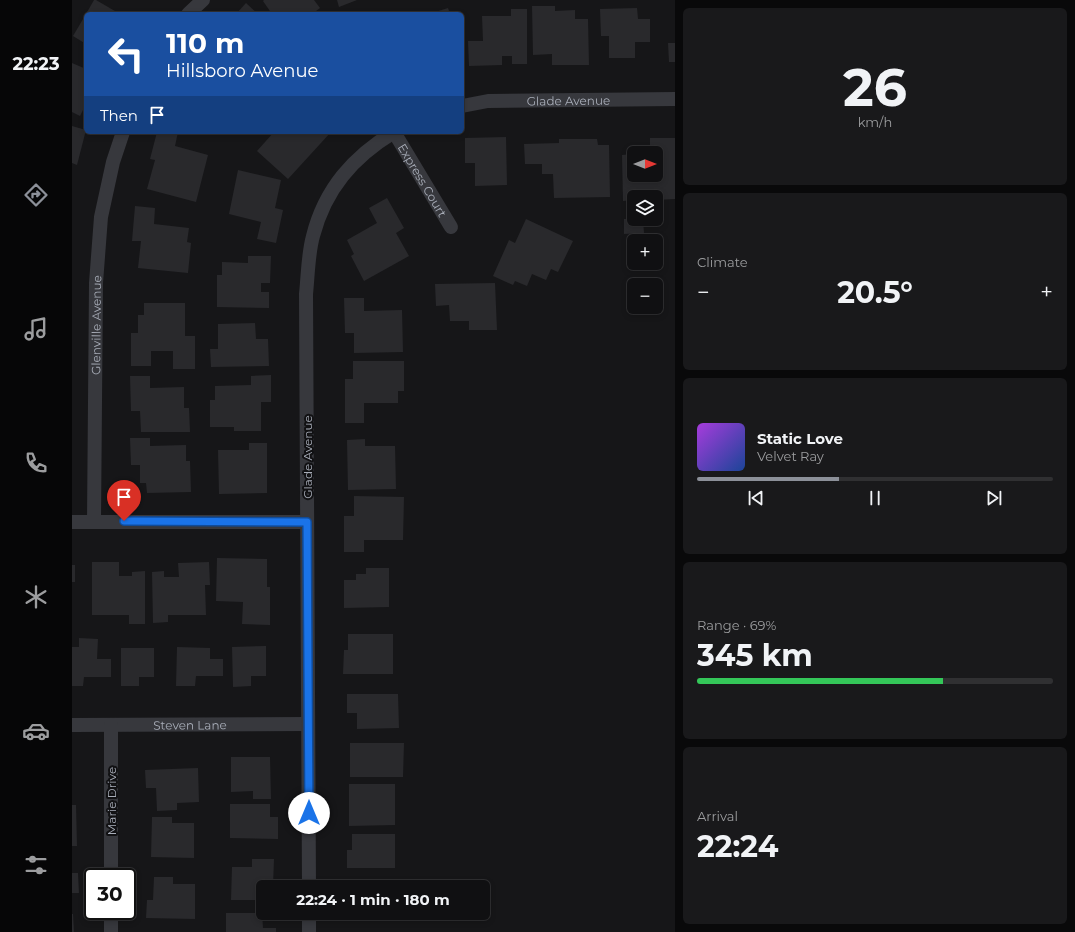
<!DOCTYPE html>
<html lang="en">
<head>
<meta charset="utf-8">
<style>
  :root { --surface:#101012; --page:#19191b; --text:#f1f3f6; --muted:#9c9d9f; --line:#303032; --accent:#8c9099 }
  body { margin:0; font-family:Montserrat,sans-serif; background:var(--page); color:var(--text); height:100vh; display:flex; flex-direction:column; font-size:15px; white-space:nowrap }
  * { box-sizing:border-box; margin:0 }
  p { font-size:13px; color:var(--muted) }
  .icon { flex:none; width:22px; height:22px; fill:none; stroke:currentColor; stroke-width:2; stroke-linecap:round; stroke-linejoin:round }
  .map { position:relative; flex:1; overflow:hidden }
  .panel { display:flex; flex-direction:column; gap:8px; padding:8px; background:#09090a; width:400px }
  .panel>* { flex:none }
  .hud { position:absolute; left:12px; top:12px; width:380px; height:122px; border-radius:6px; box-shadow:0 2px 6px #0003,0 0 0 1px var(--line); background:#1a4fa0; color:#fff; overflow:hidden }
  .needle { width:26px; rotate:90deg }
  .buttons { position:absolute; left:555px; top:146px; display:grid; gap:8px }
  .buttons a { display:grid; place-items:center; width:36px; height:36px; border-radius:6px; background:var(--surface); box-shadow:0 2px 6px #0003,0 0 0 1px var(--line); font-size:20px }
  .speed { position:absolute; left:12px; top:868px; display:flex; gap:8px; font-size:20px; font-weight:700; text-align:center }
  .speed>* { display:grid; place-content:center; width:52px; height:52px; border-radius:50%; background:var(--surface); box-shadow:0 2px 6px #0003,0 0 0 1px var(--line); line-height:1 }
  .speed .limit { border:2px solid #111; border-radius:6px; background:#fff; color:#111 }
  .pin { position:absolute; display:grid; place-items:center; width:34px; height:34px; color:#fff; margin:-41px -17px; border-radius:50% 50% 50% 0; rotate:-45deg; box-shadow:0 0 4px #0007 }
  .pin .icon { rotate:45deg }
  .me { position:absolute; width:44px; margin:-22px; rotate:0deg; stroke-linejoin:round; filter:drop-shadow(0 0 3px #0008) }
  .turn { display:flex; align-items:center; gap:14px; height:84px; padding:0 16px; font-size:18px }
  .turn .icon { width:52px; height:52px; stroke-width:2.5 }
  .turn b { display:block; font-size:28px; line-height:34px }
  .then { display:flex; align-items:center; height:38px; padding:0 16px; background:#0003; gap:8px; font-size:15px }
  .big { font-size:30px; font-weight:700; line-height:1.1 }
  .panel .card { flex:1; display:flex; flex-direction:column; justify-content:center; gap:6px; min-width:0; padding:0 14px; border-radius:6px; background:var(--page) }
  .panel .dial { align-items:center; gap:0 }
  .dial b { font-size:52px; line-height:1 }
  .song { display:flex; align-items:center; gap:12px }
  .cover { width:48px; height:48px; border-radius:6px; background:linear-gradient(135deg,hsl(280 70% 55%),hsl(220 70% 35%)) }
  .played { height:4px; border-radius:2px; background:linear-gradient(90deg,var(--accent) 40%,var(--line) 40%) }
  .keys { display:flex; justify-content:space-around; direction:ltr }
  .heat { display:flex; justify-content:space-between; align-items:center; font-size:22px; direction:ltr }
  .charge { height:6px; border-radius:3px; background:linear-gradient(90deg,#34c759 69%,var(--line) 0) }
  .trip { position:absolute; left:184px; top:880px; width:234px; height:40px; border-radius:6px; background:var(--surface); box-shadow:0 2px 6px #0003,0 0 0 1px var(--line); font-weight:700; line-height:40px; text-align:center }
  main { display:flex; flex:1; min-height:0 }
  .dock { display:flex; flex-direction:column; width:72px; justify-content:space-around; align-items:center; background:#060607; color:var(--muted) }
  .dock .icon { width:28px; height:28px }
  .dock .on { color:var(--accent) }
  .dock b { font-size:18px; color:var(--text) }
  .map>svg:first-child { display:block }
  .building { fill:#29292c; fill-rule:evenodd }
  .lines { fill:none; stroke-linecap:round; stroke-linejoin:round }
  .street { stroke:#37383d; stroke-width:14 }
  .route-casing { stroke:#114b97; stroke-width:10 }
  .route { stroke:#1a73e8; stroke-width:7 }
  .labels { text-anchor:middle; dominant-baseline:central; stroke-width:4; stroke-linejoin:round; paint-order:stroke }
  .street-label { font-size:12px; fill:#a8adb8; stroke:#111113 }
</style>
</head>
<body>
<main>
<nav class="dock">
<b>22:23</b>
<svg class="icon on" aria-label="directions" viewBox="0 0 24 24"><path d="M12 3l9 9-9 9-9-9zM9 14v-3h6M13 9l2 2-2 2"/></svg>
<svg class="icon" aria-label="music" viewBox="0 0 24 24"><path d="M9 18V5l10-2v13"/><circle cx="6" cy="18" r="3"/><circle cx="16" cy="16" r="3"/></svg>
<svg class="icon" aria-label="phone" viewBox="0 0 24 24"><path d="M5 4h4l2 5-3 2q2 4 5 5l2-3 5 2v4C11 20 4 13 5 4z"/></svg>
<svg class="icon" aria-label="climate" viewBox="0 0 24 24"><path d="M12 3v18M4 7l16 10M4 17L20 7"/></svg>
<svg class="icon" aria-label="car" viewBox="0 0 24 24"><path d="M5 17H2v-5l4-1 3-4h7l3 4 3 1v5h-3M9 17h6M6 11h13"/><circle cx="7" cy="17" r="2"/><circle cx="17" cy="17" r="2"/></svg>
<svg class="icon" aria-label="filters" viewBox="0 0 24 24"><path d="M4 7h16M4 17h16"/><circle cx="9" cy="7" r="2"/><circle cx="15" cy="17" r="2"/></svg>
</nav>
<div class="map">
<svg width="603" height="932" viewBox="0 0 603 932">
  <rect width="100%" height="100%" fill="#161618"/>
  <g class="building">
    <polygon points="22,0 24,0 48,14 14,14"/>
    <polygon points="192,0 242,0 248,8 240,14 200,14 191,1"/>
    <polygon points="265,0 285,0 267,7"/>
    <polygon points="174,3 186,14 164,14"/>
    <polygon points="460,6 483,6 483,11 503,10 503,19 516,19 517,65 480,65 480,54 461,55"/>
    <polygon points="376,8 378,14 357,14"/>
    <polygon points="565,8 566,19 578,19 578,42 563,42 563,58 537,58 537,36 529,36 528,9"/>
    <polygon points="439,9 455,9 455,64 440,64 440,56 430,56 430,65 397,66 396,41 411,41 410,16 439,16"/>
    <polygon points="14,14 14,44 1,36"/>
    <polygon points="596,43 603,43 603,62 597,62"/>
    <polygon points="0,63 14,69 14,104 8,116 0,112"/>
    <polygon points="0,126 14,130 5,165 0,163"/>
    <polygon points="85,132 106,132 103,146 136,155 124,202 75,189 83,160 78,159"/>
    <polygon points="202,132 259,132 216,179 185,151"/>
    <polygon points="434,137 435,185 403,186 403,163 393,163 393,138"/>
    <path d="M578 138H603V199L584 200V197H562V200L551 201 550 155 560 154V145H578ZM562 153H584V175H562Z"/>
    <polygon points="487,139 525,139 526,145 537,145 538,197 482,198 481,174 470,174 470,164 453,164 452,144 487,143"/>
    <polygon points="166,170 209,180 203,208 211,210 204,243 185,239 189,222 157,214"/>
    <polygon points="315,198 332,228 324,233 337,256 292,281 279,256 282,254 275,240 305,223 297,208"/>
    <polygon points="63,206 83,208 82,224 117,228 115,242 119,243 116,273 66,268 69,241 60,241"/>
    <polygon points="454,219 501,241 486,272 479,269 474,280 460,274 455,286 443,281 441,285 421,276 437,240 443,243"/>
    <polygon points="552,219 571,219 572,233 552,234"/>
    <polygon points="176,256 199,256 198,283 189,283 189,292 197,292 197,308 145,307 145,275 150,275 150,262 176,263"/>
    <polygon points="423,283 425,330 397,330 397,321 378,321 377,305 364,306 363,284"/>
    <polygon points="272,298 292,298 292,311 330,310 331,352 282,353 282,333 273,333"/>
    <polygon points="72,303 113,303 113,336 123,336 123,369 101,369 101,351 79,351 79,366 59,366 59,333 66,333 66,315 72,315"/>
    <polygon points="183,323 184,339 196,339 197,366 139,367 138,349 146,349 146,324"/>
    <polygon points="281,361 332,361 332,391 326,391 326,403 292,403 292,423 273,423 273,379 281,379"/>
    <polygon points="199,375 199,402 189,402 189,431 162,431 162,427 138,427 138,400 143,400 143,386 179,385 179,376"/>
    <polygon points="58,376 78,376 78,388 112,387 112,408 117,408 118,432 69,432 68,411 59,411"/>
    <polygon points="58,438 78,438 78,446 114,445 114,461 118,461 119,492 75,493 74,483 68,483 68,465 59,465"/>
    <polygon points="293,439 293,446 323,446 324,489 276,490 275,440"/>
    <polygon points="177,443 195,443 195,493 147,494 146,450 177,450"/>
    <polygon points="282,496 332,497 331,540 292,540 292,552 272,552 272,516 282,516"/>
    <polygon points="145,558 195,559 195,587 198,587 198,625 170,624 171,602 144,601"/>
    <polygon points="20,562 47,562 47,576 60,576 60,572 73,571 73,624 57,624 57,615 20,615"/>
    <polygon points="137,562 138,585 133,585 134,615 96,615 96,622 81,623 80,572 92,571 92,577 107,577 106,563"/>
    <rect x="0" y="565" width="3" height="17"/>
    <polygon points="294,568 317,568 317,607 272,608 272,580 284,580 284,574 294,574"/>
    <polygon points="276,634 321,634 321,674 271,674 272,650 276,650"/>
    <polygon points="7,638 26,639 25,659 39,659 39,677 12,677 11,686 0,686 0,647 7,647"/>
    <polygon points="194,646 194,676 179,676 179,686 161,687 160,647"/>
    <polygon points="105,647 138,648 138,659 151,659 151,676 124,676 123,686 104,686"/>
    <polygon points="49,648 82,648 82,677 67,677 67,686 49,686"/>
    <polygon points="275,694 326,694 327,728 285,729 285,713 275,713"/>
    <polygon points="278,743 332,743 331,777 278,777"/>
    <polygon points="159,757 198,757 199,799 181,799 181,791 159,792"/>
    <polygon points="126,768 127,802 105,803 105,810 85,811 84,788 74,788 73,770"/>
    <polygon points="277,784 323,784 323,825 277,826"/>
    <polygon points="158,804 198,804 198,817 206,817 206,839 158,838"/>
    <polygon points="0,805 4,805 5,846 0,846"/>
    <polygon points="80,817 100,817 100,823 122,823 122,858 79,857"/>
    <polygon points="280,834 323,834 323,868 275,868 275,850 280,850"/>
    <polygon points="180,859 202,859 201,887 191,887 191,900 159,900 160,867 180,867"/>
    <polygon points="0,873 6,873 7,893 0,893"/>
    <polygon points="82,877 101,877 101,884 123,884 123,919 74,918 75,900 81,900"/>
    <polygon points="154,913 190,913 191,928 204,928 204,932 154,932"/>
    <polygon points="279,913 323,913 323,920 279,921"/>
    <polygon points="0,914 1,914 2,932 0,932"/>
  </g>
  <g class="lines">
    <g class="street">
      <polyline points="116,14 131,0"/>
      <path id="s1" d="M390 106 416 101 603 99"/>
      <path id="s2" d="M322 132 379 227"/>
      <path id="s3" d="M22 521 24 283 29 217 41 162 51 132"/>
      <polyline points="0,522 235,522"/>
      <path id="s4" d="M0 725 236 724"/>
      <polyline points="39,877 39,725"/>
      <path d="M237 887 234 294C236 275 236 254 241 236 253 189 281 157 322 132"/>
      <polyline points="237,913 237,932"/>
      <polyline points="39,932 39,911"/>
    </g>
  </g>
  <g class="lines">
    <defs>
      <polyline id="route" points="52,521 235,522 237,813"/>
    </defs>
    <use href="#route" class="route-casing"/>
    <use href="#route" class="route"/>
  </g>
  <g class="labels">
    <g class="street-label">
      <text stroke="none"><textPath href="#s1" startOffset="107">Glade Avenue</textPath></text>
      <text stroke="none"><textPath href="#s2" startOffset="56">Express Court</textPath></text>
      <text stroke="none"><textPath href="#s3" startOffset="196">Glenville Avenue</textPath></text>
      <text transform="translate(235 457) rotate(-90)">Glade Avenue</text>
      <text stroke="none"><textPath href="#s4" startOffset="118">Steven Lane</textPath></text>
      <text transform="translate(39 801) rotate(-90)">Marie Drive</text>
    </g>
  </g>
</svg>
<div class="buttons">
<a><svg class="needle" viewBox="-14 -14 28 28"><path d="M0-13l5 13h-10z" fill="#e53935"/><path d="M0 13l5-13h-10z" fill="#9c9d9f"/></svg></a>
<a><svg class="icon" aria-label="layers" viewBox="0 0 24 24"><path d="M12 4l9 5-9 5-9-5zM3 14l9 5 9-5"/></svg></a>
<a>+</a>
<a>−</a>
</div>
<div class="speed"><div class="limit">30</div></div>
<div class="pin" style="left:52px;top:521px;background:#d93025"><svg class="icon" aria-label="arrive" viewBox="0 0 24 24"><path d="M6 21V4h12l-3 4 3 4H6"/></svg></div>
<svg class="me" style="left:237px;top:813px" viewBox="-20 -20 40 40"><circle r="19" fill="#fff"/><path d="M0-13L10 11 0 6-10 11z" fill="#1a73e8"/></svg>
<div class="trip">22:24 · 1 min · 180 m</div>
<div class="hud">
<div class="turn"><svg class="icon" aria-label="left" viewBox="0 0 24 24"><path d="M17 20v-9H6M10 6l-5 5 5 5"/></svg><div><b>110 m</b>Hillsboro Avenue</div></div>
<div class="then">Then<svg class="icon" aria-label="arrive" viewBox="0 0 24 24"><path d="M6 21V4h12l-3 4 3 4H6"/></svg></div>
</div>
</div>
<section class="panel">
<div class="card dial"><b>26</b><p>km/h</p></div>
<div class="card"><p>Climate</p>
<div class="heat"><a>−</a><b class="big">20.5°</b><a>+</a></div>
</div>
<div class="card">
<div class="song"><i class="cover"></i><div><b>Static Love</b><p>Velvet Ray</p></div></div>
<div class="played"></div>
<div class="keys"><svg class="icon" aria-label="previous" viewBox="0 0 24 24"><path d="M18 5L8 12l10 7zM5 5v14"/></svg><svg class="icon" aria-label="pause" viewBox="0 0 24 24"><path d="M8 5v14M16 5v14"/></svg><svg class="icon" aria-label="next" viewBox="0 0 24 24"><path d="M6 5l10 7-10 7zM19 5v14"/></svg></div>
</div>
<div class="card"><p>Range · 69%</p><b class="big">345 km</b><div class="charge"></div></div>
<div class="card"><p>Arrival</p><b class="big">22:24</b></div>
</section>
</main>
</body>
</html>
